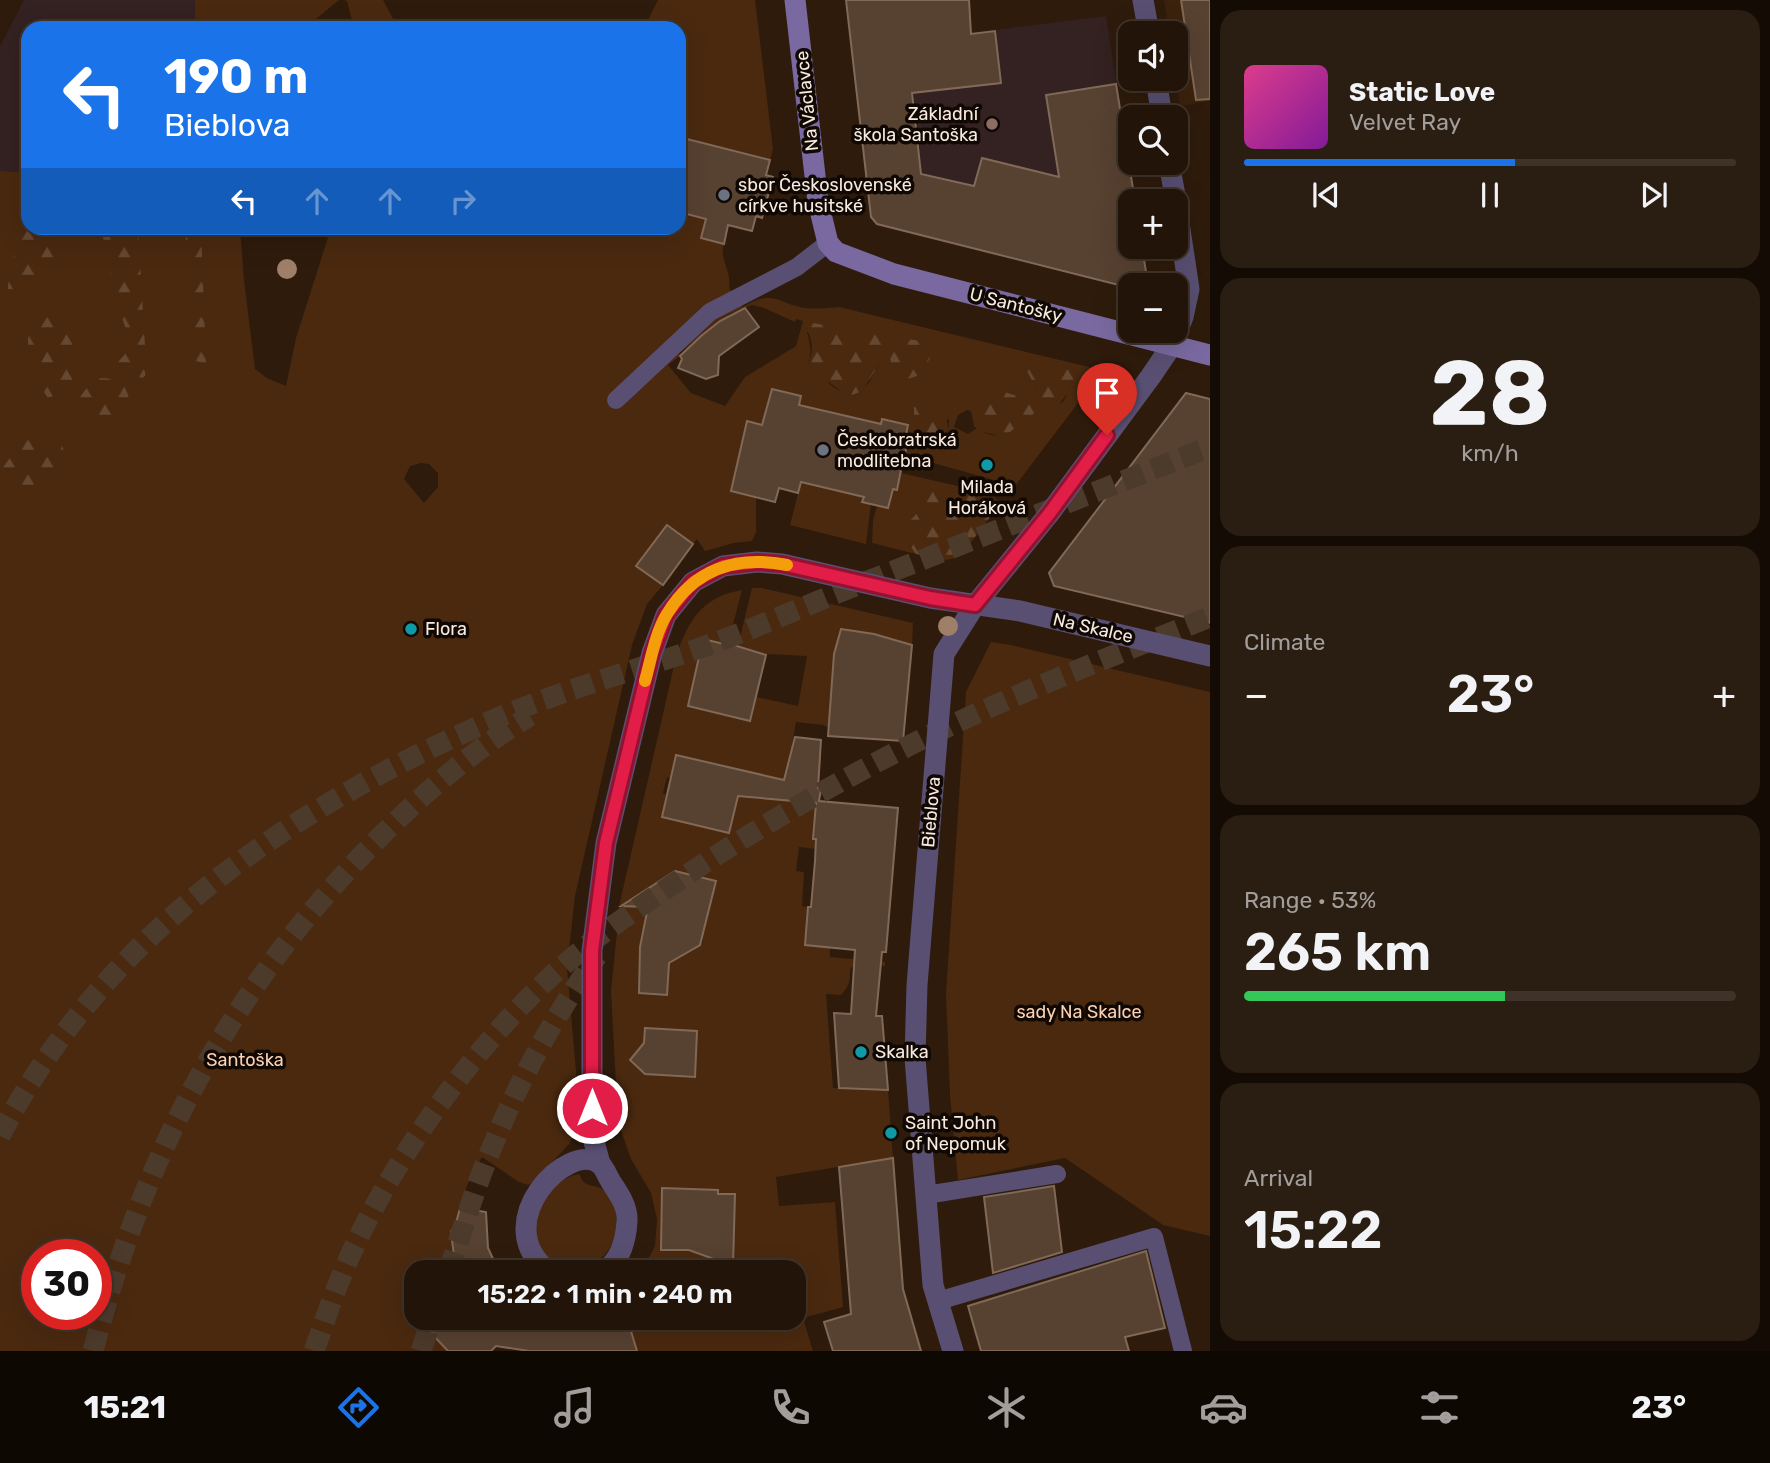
<!DOCTYPE html>
<html lang="en">
<head>
<meta charset="utf-8">
<style>
  :root { --surface:#221408; --page:#2a1d12; --text:#f1f3f6; --muted:#a29e9c; --line:#3f3329; --accent:#1a73e8 }
  body { margin:0; font-family:Rubik,sans-serif; background:var(--page); color:var(--text); height:100vh; display:flex; flex-direction:column; font-size:26px; white-space:nowrap }
  * { box-sizing:border-box; margin:0 }
  p { font-size:23px; color:var(--muted) }
  .icon { flex:none; width:38px; height:38px; fill:none; stroke:currentColor; stroke-width:2; stroke-linecap:round; stroke-linejoin:round }
  .map { position:relative; flex:1; overflow:hidden }
  .panel { display:flex; flex-direction:column; gap:10px; padding:10px; background:#130b04; width:560px }
  .panel>* { flex:none }
  .banner { position:absolute; left:21px; top:21px; width:665px; height:214px; border-radius:21px; box-shadow:0 7px 28px #0002,0 0 0 2px var(--line); background:#1a73e8; color:#fff; overflow:hidden }
  .controls { position:absolute; left:1118px; top:21px; display:grid; gap:14px }
  .controls a { display:grid; place-items:center; width:70px; height:70px; border-radius:14px; background:var(--surface); box-shadow:0 7px 28px #0002,0 0 0 2px var(--line); font-size:35px }
  .speed { position:absolute; left:21px; top:1239px; display:flex; gap:14px; font-size:35px; font-weight:700; text-align:center }
  .speed>* { display:grid; place-content:center; width:91px; height:91px; border-radius:50%; background:var(--surface); box-shadow:0 7px 28px #0002,0 0 0 2px var(--line); line-height:1 }
  .speed .limit { border:10px solid #d22; background:#fff; color:#111 }
  .pin { position:absolute; display:grid; place-items:center; width:60px; height:60px; color:#fff; margin:-72px -30px; border-radius:50% 50% 50% 0; rotate:-45deg; box-shadow:0 0 7px #0007 }
  .pin .icon { rotate:45deg }
  .me { position:absolute; width:77px; margin:-38px; rotate:0deg; stroke-linejoin:round; filter:drop-shadow(0 0 5px #0008) }
  .turn { display:flex; align-items:center; gap:24px; height:147px; padding:0 28px; font-size:32px }
  .turn .icon { width:91px; height:91px; stroke-width:2.5 }
  .turn b { display:block; font-size:49px; line-height:60px }
  .lanes { display:flex; align-items:center; height:66px; padding:0 28px; background:#0003; justify-content:center; gap:35px; direction:ltr }
  .lanes .off { opacity:.35 }
  .big { font-size:52px; font-weight:600; line-height:1.1 }
  .panel .widget { flex:1; display:flex; flex-direction:column; justify-content:center; gap:10px; min-width:0; padding:0 24px; border-radius:21px; background:var(--page) }
  .panel .dial { align-items:center; gap:0 }
  .dial b { font-size:91px; line-height:1 }
  .song { display:flex; align-items:center; gap:21px }
  .cover { width:84px; height:84px; border-radius:10px; background:linear-gradient(135deg,hsl(330 70% 55%),hsl(290 70% 35%)) }
  .played { height:7px; border-radius:4px; background:linear-gradient(90deg,var(--accent) 55%,var(--line) 55%) }
  .keys { display:flex; justify-content:space-around; direction:ltr }
  .heat { display:flex; justify-content:space-between; align-items:center; font-size:38px; direction:ltr }
  .charge { height:10px; border-radius:5px; background:linear-gradient(90deg,#34c759 53%,var(--line) 0) }
  .trip { position:absolute; left:404px; top:1260px; width:402px; height:70px; border-radius:21px; background:var(--surface); box-shadow:0 7px 28px #0002,0 0 0 2px var(--line); font-weight:600; line-height:70px; text-align:center }
  .menu { display:flex; height:112px; justify-content:space-around; align-items:center; background:#0e0803; color:var(--muted) }
  .menu .icon { width:49px; height:49px }
  .menu .current { color:var(--accent) }
  .menu b { font-size:32px; color:var(--text) }
  main { display:flex; flex:1; min-height:0 }
  .map>svg:first-child { display:block }
  .built { fill:#3b220d }
  .education { fill:#342121 }
  .green { fill:#4a290f; fill-rule:evenodd }
  .forest { fill:url(#forest-firs) }
  .building { fill:#574131; stroke:#816957; stroke-width:2 }
  .lines { fill:none; stroke-linecap:round; stroke-linejoin:round }
  .highway-tunnel { stroke:#4c3a2b; stroke-width:21; stroke-dasharray:21 10; stroke-linecap:butt }
  .lane { stroke:#594f72; stroke-width:18 }
  .street { stroke:#594f72; stroke-width:21 }
  .secondary { stroke:#7969a0; stroke-width:21 }
  .tree { fill:#9f7f67 }
  .route-casing { stroke:#92132f; stroke-width:18 }
  .route { stroke:#e11d48; stroke-width:12 }
  .slow { stroke:#f59e0b; stroke-width:12 }
  .education-dot { fill:#8d6e63; stroke:#100803; stroke-width:2.5 }
  .worship-dot { fill:#6b7280; stroke:#100803; stroke-width:2.5 }
  .culture-dot { fill:#0f9aa8; stroke:#100803; stroke-width:2.5 }
  .labels { text-anchor:middle; dominant-baseline:central; stroke-width:7; stroke-linejoin:round; paint-order:stroke }
  .street-label { font-size:18px; fill:#f8eae0; stroke:#100803 }
  .poi-label { font-size:18px; fill:#f8eae0; stroke:#100803; text-anchor:start }
  .park-label { font-size:18px; fill:#fbd1b3; stroke:#100803 }
</style>
</head>
<body>
<main>
<div class="map">
<svg width="1210" height="1351" viewBox="0 0 1210 1351">
  <defs>
    <pattern id="forest-firs" width="22" height="20" patternUnits="userSpaceOnUse" patternTransform="scale(1.75)"><rect width="22" height="20" fill="#4a290f"/><path d="M5 1l3.5 6h-7zM16 11l3.5 6h-7z" fill="#654832"/></pattern>
  </defs>
  <rect width="100%" height="100%" fill="#2e1b0b"/>
  <polygon class="built" points="1164,0 1210,0 1210,101 1180,106 1176,78 1176,33 1169,33"/>
  <g class="education">
    <polygon points="24,0 195,0 195,28 28,28 28,173 0,171 0,46"/>
    <polygon points="1106,16 1135,201 1130,201 1130,247 1142,247 1146,272 1130,287 877,224 871,217 852,48"/>
  </g>
  <g class="green">
    <polygon points="195,0 339,0 310,24 300,28 195,28"/>
    <polygon points="344,0 383,0 398,28 354,28 347,1"/>
    <polygon points="658,0 755,0 773,149 770,160 679,137 679,28 644,28"/>
    <path d="M0 171 28 173V228H240L244 280 255 369 267 378 286 386 296 338 331 228H532L538 236 543 228H679V212L706 219 724 244C719 258 732 272 729 288L743 307C771 290 773 300 800 307 813 310 826 308 839 307L1089 367 1095 372 1094 382 1015 486 905 455 907 446 904 444 908 425 881 424 799 405 801 396 772 389 764 426 747 422 731 491 756 497V532L752 541 734 543 705 551 697 539 693 544 667 525 636 565 663 585 647 604 632 645 575 896 567 968 580 1116 570 1143 535 1181 528 1185 519 1182 482 1157C467 1180 460 1200 459 1227L451 1232 453 1255 460 1272H416V1318H426L436 1329 448 1351H0ZM752 305 764 308 795 322 796 319 803 321 796 346 745 377 725 406 691 393 668 365 680 356 679 353 730 314ZM807 332 930 358 890 357 879 365 868 384 852 395C842 392 831 388 826 379L804 376C812 361 812 347 807 332ZM1022 361 1068 367 1083 391 1077 386 1069 391 1063 402C1056 404 1047 405 1041 408 1017 419 1006 449 977 428L968 434 954 427 958 415 967 410 971 411 983 398 1026 396 1037 390ZM949 419 948 441 928 432 925 425ZM421 463 429 464 438 473V487L424 503 404 479 410 466ZM37 1255H96V1314H37Z"/>
    <polygon points="901,473 988,493 921,509 909,545 916,554 872,543 873,520 877,506 888,508 893,489 897,489"/>
    <polygon points="801,482 864,497 863,502 871,504 866,544 790,525"/>
    <path d="M752 588H762L913 623 912 645 841 629 834 654 835 730 823 725 796 722 791 752 821 755 813 839H816V849L799 847 796 871 804 872 802 906 808 907 805 945 830 948V957L885 962V966C828 961 864 973 841 995L826 994 833 1088 888 1090 893 1158 776 1177 779 1206 835 1202 843 1307 803 1318 813 1351H637L633 1337 623 1338 618 1318H627L632 1327 645 1320V1318H794V1272H641L655 1246 657 1219 651 1193 631 1159 618 1122 611 991 620 902 676 657C688 620 702 597 742 590L728 644 703 640 688 707 749 721 756 697 798 706 807 656 766 654 738 646ZM677 755 748 772 743 797 738 796 729 833 662 817 667 795 663 793 667 777 671 778ZM675 872 715 881 702 938 703 942 697 946 648 906C647 897 645 889 654 883L666 886ZM640 965 668 966 667 995 639 993ZM645 1028 697 1031 694 1077 643 1074V1068L638 1067 634 1063 644 1050ZM662 1189 717 1190 718 1194 735 1195 733 1266 689 1250 661 1249Z"/>
    <polygon points="991,642 1011,645 1210,692 1210,1236 1163,1225 1065,1158 958,1180 950,1095 946,993 966,692"/>
    <path d="M579 1174C581 1177 582 1181 585 1183 593 1188 600 1184 608 1195 615 1205 618 1218 616 1230 607 1291 511 1272 540 1207 548 1190 560 1178 579 1174Z"/>
  </g>
  <g class="forest">
    <path d="M16 222 28 224V228C44 228 53 237 59 251L44 286 28 290 8 289C8 266 20 257 11 233Z"/>
    <path d="M102 228H138L146 363 145 376 142 378 119 369 118 362C123 357 130 350 129 343 127 321 111 305 118 282L110 276 113 261 105 252Z"/>
    <polygon points="185,228 201,228 206,364 193,360"/>
    <polygon points="46,317 64,321 72,326 78,337 79,348 77,361 81,371 76,388 48,398 29,370 28,339 31,327"/>
    <path d="M807 322 926 342 930 358 920 375 901 381 893 370 890 358 879 365 862 391 852 395 842 392 826 380 820 385 810 384 804 376C808 368 812 355 812 346 811 336 806 331 807 322Z"/>
    <path d="M1021 360 1068 367 1086 393 1077 386C1066 392 1062 403 1052 410L1040 409 1006 435H996L980 431 974 426 971 411 983 397 1004 391C1016 398 1025 396 1037 390Z"/>
    <path d="M98 378C117 379 125 379 129 399L109 423 84 419 75 409C80 395 86 387 98 378Z"/>
    <path d="M928 401 941 404C947 417 953 435 943 447L937 448 929 445 925 425 914 418V407L920 403Z"/>
    <path d="M28 440 62 445 66 457V473L42 495C19 493 9 494 2 469L22 441Z"/>
    <path d="M935 482 945 484 949 491C960 487 967 488 975 496L988 493 1001 503 962 554C947 565 932 558 916 554L909 545 907 524 921 509 920 494 925 487Z"/>
  </g>
  <g class="building">
    <polygon points="846,0 969,0 971,34 995,31 1001,83 912,93 921,174 974,186 982,158 1059,177 1046,95 1116,84 1135,201 1130,201 1130,247 1142,247 1146,272 1119,298 1119,285 877,224 871,217"/>
    <polygon points="1181,0 1210,0 1210,99 1196,100"/>
    <polygon points="679,137 770,160 766,175 773,177 762,218 756,216 752,231 728,225 724,244 701,238 706,219 679,212"/>
    <polygon points="745,308 759,327 719,356 718,375 706,379 678,368 682,359 680,356 701,336 720,321"/>
    <polygon points="772,389 801,396 799,405 881,424 882,419 908,425 904,444 907,445 900,475 897,490 893,489 888,508 862,502 864,497 801,482 798,493 779,488 775,502 731,491 747,421 762,425"/>
    <polygon points="1186,393 1210,399 1210,623 1054,586 1049,573"/>
    <polygon points="667,525 693,544 663,585 636,566"/>
    <polygon points="841,629 874,634 912,645 903,741 828,736 834,654"/>
    <polygon points="703,639 724,644 724,642 766,655 750,721 688,706"/>
    <polygon points="795,737 821,740 818,788 821,789 819,801 898,808 886,952 882,952 876,1016 882,1016 888,1090 839,1088 834,1013 851,1014 855,950 805,945 808,907 811,907 815,861 816,839 813,839 816,803 738,796 729,833 662,817 676,755 784,780"/>
    <polygon points="675,871 716,881 700,945 669,963 667,995 639,993 640,947 648,907 621,906"/>
    <polygon points="645,1028 697,1031 695,1077 645,1074 630,1060 644,1043"/>
    <polygon points="893,1158 903,1289 921,1351 833,1351 824,1322 851,1314 839,1167"/>
    <polygon points="1054,1186 1062,1252 993,1273 984,1197"/>
    <polygon points="662,1188 718,1190 718,1194 735,1194 733,1266 689,1250 661,1250"/>
    <polygon points="460,1208 486,1212 488,1248 495,1263 477,1272 460,1272 455,1264 451,1232 456,1223"/>
    <polygon points="1146,1251 1165,1328 1125,1337 1129,1351 981,1351 968,1306"/>
    <polygon points="447,1318 627,1318 637,1351 529,1351 496,1346 491,1351 448,1351 431,1333"/>
  </g>
  <g class="lines">
    <g class="highway-tunnel">
      <path d="M0 1136C104 933 295 804 500 717 570 687 645 668 717 642 762 625 805 606 850 588 970 541 1090 494 1210 447"/>
      <path d="M448 1272C463 1230 475 1186 493 1145 520 1078 555 1015 597 956"/>
      <path d="M93 1351C146 1147 237 976 389 828 432 786 479 746 530 716"/>
      <path d="M314 1351C323 1326 331 1301 341 1277 383 1173 465 1058 546 981 591 939 640 906 691 872 791 806 898 747 1009 699 1075 670 1143 644 1210 617"/>
      <polyline points="421,1351 432,1318"/>
    </g>
    <g class="lane">
      <polyline points="616,400 710,312 797,267 828,243"/>
      <polyline points="926,1195 1057,1174"/>
      <polyline points="938,1301 1154,1237 1183,1351"/>
    </g>
    <g class="street">
      <polyline points="1143,0 1149,33"/>
      <polyline points="1156,79 1162,117"/>
      <polyline points="1169,163 1176,201"/>
      <polyline points="600,1164 592,1134 592,951 606,843 652,653 666,615 693,582 723,566 757,562 782,564 930,598 1020,611 1210,656"/>
      <path d="M549 1272C486 1223 569 1139 600 1164 604 1167 608 1177 611 1182 619 1194 628 1207 627 1221 626 1240 620 1261 603 1272"/>
      <polyline points="953,1351 933,1285 915,1058 917,985 944,654 975,605 1049,514 1151,376 1172,345 1183,317 1189,289 1176,203"/>
    </g>
    <polyline class="secondary" points="795,0 818,202 828,243 836,252 894,274 1210,355"/>
  </g>
  <g class="tree">
    <circle cx="287" cy="269" r="10"/>
    <circle cx="948" cy="626" r="10"/>
  </g>
  <g class="lines">
    <defs>
      <polyline id="route" points="592,1108 592,951 606,843 652,653 666,615 693,582 723,566 757,562 782,564 930,598 975,605 1049,514 1107,435"/>
    </defs>
    <use href="#route" class="route-casing"/>
    <use href="#route" class="route"/>
    <path class="slow" d="M645 681C651 660 655 633 667 614 694 569 736 555 787 565"/>
  </g>
  <circle class="education-dot" cx="992" cy="124" r="7"/>
  <g class="worship-dot">
    <circle cx="724" cy="195" r="7"/>
    <circle cx="823" cy="450" r="7"/>
  </g>
  <g class="culture-dot">
    <circle cx="987" cy="465" r="7"/>
    <circle cx="411" cy="629" r="7"/>
    <circle cx="861" cy="1052" r="7"/>
    <circle cx="891" cy="1133" r="7"/>
  </g>
  <g class="labels">
    <g class="street-label">
      <text transform="translate(807 101) rotate(-96)">Na Václavce</text>
      <text transform="translate(1016 305) rotate(14)">U Santošky</text>
      <text transform="translate(1093 628) rotate(13)">Na Skalce</text>
      <text transform="translate(931 812) rotate(-85)">Bieblova</text>
    </g>
    <g class="poi-label">
      <text x="978" y="114" text-anchor="end">Základní<tspan x="978" dy="21">škola Santoška</tspan></text>
      <text x="738" y="185">sbor Československé<tspan x="738" dy="21">církve husitské</tspan></text>
      <text x="837" y="440">Českobratrská<tspan x="837" dy="21">modlitebna</tspan></text>
      <text x="987" y="487" text-anchor="middle">Milada<tspan x="987" dy="21">Horáková</tspan></text>
      <text x="425" y="629">Flora</text>
      <text x="875" y="1052">Skalka</text>
      <text x="905" y="1123">Saint John<tspan x="905" dy="21">of Nepomuk</tspan></text>
    </g>
    <g class="park-label">
      <text x="1079" y="1012">sady Na Skalce</text>
      <text x="245" y="1060">Santoška</text>
    </g>
  </g>
</svg>
<div class="controls">
<a><svg class="icon" aria-label="sound" viewBox="0 0 24 24"><path d="M4 9h4l5-4v14l-5-4H4zM17 9q2 3 0 6"/></svg></a>
<a><svg class="icon" aria-label="search" viewBox="0 0 24 24"><circle cx="10" cy="10" r="6"/><path d="M15 15l6 6"/></svg></a>
<a>+</a>
<a>−</a>
</div>
<div class="speed"><div class="limit">30</div></div>
<div class="pin" style="left:1107px;top:435px;background:#d93025"><svg class="icon" aria-label="arrive" viewBox="0 0 24 24"><path d="M6 21V4h12l-3 4 3 4H6"/></svg></div>
<svg class="me" style="left:592px;top:1108px" viewBox="-20 -20 40 40"><circle r="17" fill="#e11d48" stroke="#fff" stroke-width="3"/><path d="M0-11L8 9 0 5-8 9z" fill="#fff"/></svg>
<div class="trip">15:22 · 1 min · 240 m</div>
<div class="banner">
<div class="turn"><svg class="icon" aria-label="left" viewBox="0 0 24 24"><path d="M17 20v-9H6M10 6l-5 5 5 5"/></svg><div><b>190 m</b>Bieblova</div></div>
<div class="lanes"><svg class="icon" aria-label="left" viewBox="0 0 24 24"><path d="M17 20v-9H6M10 6l-5 5 5 5"/></svg><svg class="icon off" aria-label="ahead" viewBox="0 0 24 24"><path d="M12 20V5M6 11l6-6 6 6"/></svg><svg class="icon off" aria-label="ahead" viewBox="0 0 24 24"><path d="M12 20V5M6 11l6-6 6 6"/></svg><svg class="icon off" aria-label="right" viewBox="0 0 24 24"><path d="M7 20v-9h11M14 6l5 5-5 5"/></svg></div>
</div>
</div>
<section class="panel">
<div class="widget">
<div class="song"><i class="cover"></i><div><b>Static Love</b><p>Velvet Ray</p></div></div>
<div class="played"></div>
<div class="keys"><svg class="icon" aria-label="previous" viewBox="0 0 24 24"><path d="M18 5L8 12l10 7zM5 5v14"/></svg><svg class="icon" aria-label="pause" viewBox="0 0 24 24"><path d="M8 5v14M16 5v14"/></svg><svg class="icon" aria-label="next" viewBox="0 0 24 24"><path d="M6 5l10 7-10 7zM19 5v14"/></svg></div>
</div>
<div class="widget dial"><b>28</b><p>km/h</p></div>
<div class="widget"><p>Climate</p>
<div class="heat"><a>−</a><b class="big">23°</b><a>+</a></div>
</div>
<div class="widget"><p>Range · 53%</p><b class="big">265 km</b><div class="charge"></div></div>
<div class="widget"><p>Arrival</p><b class="big">15:22</b></div>
</section>
</main>
<nav class="menu">
<b>15:21</b>
<svg class="icon current" aria-label="directions" viewBox="0 0 24 24"><path d="M12 3l9 9-9 9-9-9zM9 14v-3h6M13 9l2 2-2 2"/></svg>
<svg class="icon" aria-label="music" viewBox="0 0 24 24"><path d="M9 18V5l10-2v13"/><circle cx="6" cy="18" r="3"/><circle cx="16" cy="16" r="3"/></svg>
<svg class="icon" aria-label="phone" viewBox="0 0 24 24"><path d="M5 4h4l2 5-3 2q2 4 5 5l2-3 5 2v4C11 20 4 13 5 4z"/></svg>
<svg class="icon" aria-label="climate" viewBox="0 0 24 24"><path d="M12 3v18M4 7l16 10M4 17L20 7"/></svg>
<svg class="icon" aria-label="car" viewBox="0 0 24 24"><path d="M5 17H2v-5l4-1 3-4h7l3 4 3 1v5h-3M9 17h6M6 11h13"/><circle cx="7" cy="17" r="2"/><circle cx="17" cy="17" r="2"/></svg>
<svg class="icon" aria-label="filters" viewBox="0 0 24 24"><path d="M4 7h16M4 17h16"/><circle cx="9" cy="7" r="2"/><circle cx="15" cy="17" r="2"/></svg>
<b>23°</b>
</nav>
</body>
</html>
